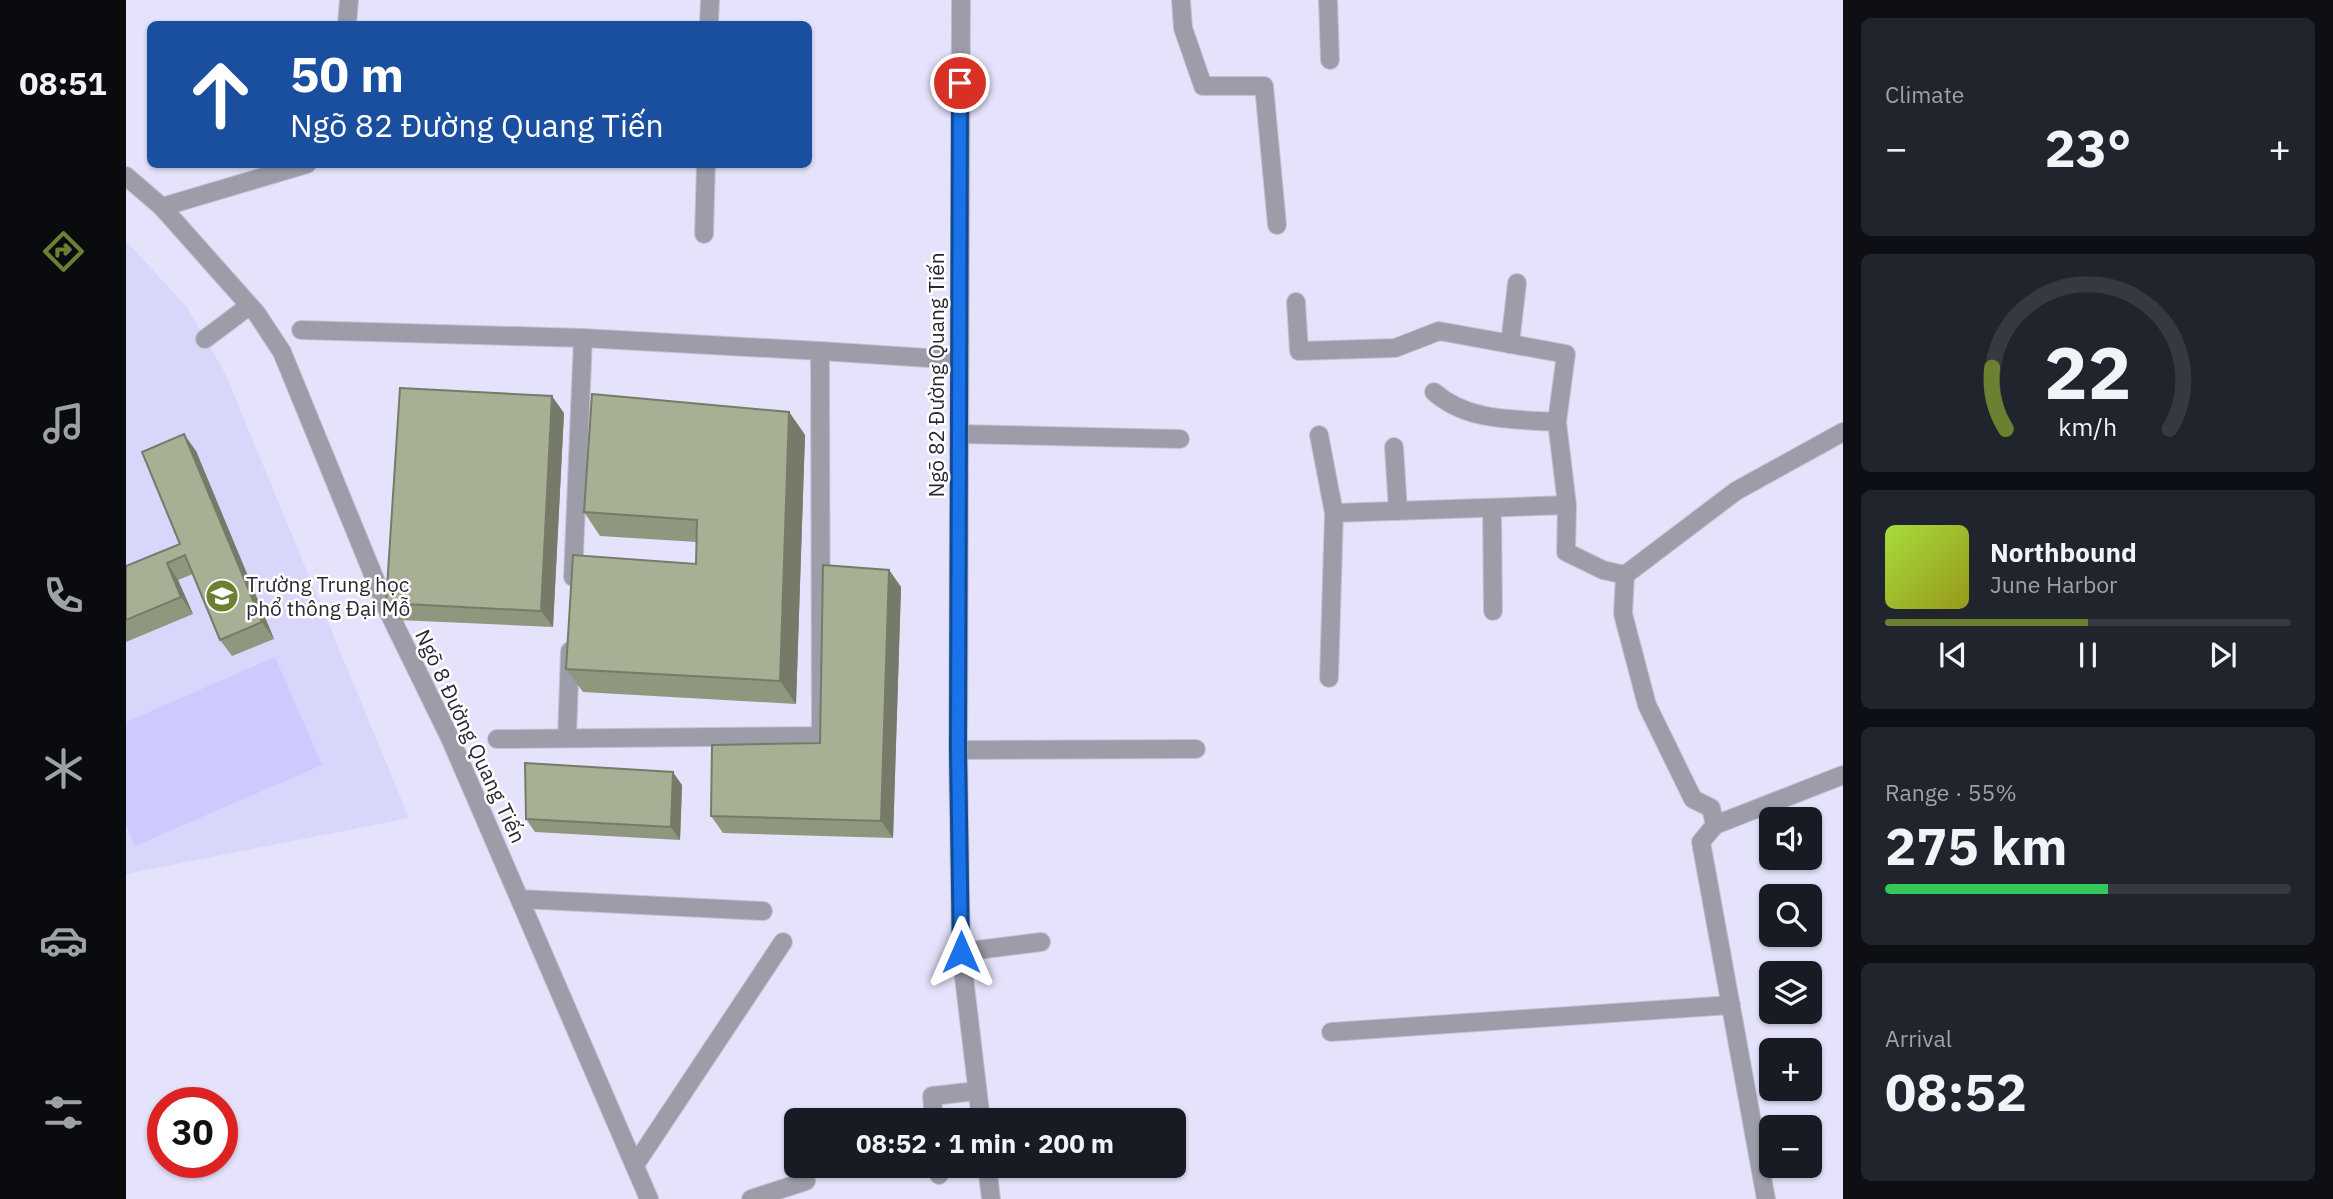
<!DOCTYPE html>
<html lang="en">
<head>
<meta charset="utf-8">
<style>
  :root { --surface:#171b24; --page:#20242c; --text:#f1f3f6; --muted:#9ea1a6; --line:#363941; --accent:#6b8031 }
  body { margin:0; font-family:"IBM Plex Sans",sans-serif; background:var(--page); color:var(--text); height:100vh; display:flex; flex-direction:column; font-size:26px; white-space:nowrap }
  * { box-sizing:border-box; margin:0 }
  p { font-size:23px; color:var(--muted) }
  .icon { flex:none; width:38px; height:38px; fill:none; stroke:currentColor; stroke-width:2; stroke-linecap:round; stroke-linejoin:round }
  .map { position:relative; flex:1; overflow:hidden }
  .panel { display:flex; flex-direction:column; gap:18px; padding:18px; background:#0d0f14; width:490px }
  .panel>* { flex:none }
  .banner { position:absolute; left:21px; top:21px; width:665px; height:147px; border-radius:10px; box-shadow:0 2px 5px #0004; background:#1a4fa0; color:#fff; overflow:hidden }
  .tools { position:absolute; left:1633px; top:807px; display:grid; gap:14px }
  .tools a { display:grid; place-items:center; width:63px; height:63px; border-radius:10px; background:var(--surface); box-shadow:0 2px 5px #0004; font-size:35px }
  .speed { position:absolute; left:21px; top:1087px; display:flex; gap:14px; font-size:35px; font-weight:700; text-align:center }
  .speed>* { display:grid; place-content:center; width:91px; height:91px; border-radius:50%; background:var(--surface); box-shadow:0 2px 5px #0004; line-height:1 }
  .speed .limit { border:10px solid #d22; background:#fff; color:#111 }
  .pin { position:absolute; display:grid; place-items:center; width:60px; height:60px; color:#fff; margin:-30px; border:4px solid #fff; border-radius:50%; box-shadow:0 2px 7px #0007 }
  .me { position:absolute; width:77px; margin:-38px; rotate:0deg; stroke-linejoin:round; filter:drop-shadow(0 0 5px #0008) }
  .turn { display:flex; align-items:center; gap:24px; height:147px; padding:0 28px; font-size:32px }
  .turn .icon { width:91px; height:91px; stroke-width:2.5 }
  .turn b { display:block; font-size:49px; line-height:60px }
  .big { font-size:52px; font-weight:700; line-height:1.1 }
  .panel .card { flex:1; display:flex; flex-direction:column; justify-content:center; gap:10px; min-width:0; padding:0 24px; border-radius:10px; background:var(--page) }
  .panel .dial { align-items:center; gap:0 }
  .dial svg { height:182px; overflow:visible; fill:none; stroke:var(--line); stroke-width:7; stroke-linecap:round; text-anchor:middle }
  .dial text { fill:var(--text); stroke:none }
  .song { display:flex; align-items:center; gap:21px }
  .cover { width:84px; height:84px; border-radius:10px; background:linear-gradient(135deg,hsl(80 70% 55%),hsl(60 70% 35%)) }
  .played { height:7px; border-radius:4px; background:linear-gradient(90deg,var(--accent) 50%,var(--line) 50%) }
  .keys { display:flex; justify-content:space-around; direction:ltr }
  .heat { display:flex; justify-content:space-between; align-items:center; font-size:38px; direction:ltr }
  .charge { height:10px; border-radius:5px; background:linear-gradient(90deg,#34c759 55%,var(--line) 0) }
  .trip { position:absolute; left:658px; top:1108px; width:402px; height:70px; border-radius:10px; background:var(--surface); box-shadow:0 2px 5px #0004; font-weight:700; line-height:70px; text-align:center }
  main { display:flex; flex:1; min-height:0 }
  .menu { display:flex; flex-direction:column; width:126px; justify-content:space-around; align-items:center; background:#090b0e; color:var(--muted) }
  .menu .icon { width:49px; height:49px }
  .menu .on { color:var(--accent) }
  .menu b { font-size:32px; color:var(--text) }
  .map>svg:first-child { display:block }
  .built { fill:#d9d6fb }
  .green { fill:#cec9ff }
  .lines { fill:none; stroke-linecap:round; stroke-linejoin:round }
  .minor-casing { stroke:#c3c2d7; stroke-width:20 }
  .minor { stroke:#9d9da9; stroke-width:18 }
  .wall { fill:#90977f }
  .shaded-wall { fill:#757b68 }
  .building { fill:#a7b094; stroke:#757b68; stroke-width:2 }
  .route-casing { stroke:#114b97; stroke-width:18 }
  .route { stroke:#1a73e8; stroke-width:12 }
  .labels { text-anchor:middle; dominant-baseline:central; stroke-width:5; stroke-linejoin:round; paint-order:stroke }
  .street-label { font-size:21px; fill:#2a2934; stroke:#fff }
  .poi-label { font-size:21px; fill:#2a2934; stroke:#fff; text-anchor:start }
</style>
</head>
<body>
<main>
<nav class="menu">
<b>08:51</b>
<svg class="icon on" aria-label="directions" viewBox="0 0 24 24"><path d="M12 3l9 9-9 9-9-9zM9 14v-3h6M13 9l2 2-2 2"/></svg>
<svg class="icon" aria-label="music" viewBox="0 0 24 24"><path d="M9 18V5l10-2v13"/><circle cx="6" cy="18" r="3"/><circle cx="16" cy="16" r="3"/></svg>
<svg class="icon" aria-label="phone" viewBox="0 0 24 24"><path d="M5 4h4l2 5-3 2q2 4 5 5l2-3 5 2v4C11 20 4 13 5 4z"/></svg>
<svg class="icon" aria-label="climate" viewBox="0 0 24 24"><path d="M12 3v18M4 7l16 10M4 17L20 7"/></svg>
<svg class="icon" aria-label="car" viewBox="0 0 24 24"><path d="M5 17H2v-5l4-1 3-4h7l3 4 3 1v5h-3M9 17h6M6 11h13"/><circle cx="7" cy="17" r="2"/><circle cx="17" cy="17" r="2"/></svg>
<svg class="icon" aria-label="filters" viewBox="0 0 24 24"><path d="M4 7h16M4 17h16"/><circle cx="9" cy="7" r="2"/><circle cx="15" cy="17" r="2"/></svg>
</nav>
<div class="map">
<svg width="1717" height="1199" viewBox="0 0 1717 1199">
  <rect width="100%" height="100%" fill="#e5e3fb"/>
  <polygon class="built" points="0,241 61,307 99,373 283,818 0,874"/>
  <polygon class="green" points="149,657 196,765 9,846 0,825 0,722"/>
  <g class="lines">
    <defs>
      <g id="minor">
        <polyline points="835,0 832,750 835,952 855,1120"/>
        <polyline points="1055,0 1057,28 1077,86 1138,86 1151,225"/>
        <polyline points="1202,0 1204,60"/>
        <polyline points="221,24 223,0"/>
        <polyline points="583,24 584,0"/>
        <polyline points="0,176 36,207 131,314 156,352 262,611 324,738 523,1199"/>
        <polyline points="36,207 181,164"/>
        <polyline points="578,234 580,164"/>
        <polyline points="1170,302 1173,351 1269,348 1313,331 1440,354 1431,422 1441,505 1440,552 1477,570 1499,575"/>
        <polyline points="175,330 457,338 694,351 695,736 371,739"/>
        <polyline points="79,339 123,306"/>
        <polyline points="1384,344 1391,283"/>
        <polyline points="694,351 833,360"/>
        <path d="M1308 392C1342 422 1388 419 1431 422"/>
        <polyline points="833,434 1054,439"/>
        <polyline points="1193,435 1208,513 1203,678"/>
        <polyline points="1268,447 1272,511"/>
        <polyline points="1366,508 1367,611"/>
        <polyline points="1208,513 1441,505"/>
        <polyline points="447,577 457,338"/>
        <polyline points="441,738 444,651"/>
        <polyline points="832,750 1070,749"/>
        <polyline points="1589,825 1717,775"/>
        <polyline points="394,899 637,911"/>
        <polyline points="835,952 915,942"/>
        <polyline points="1205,1032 1605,1005"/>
        <polyline points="808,1120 806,1096 851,1091"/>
        <polyline points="509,1165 657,942"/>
        <polyline points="812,1166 813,1175"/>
        <polyline points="861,1166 865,1199"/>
        <polyline points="625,1199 680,1181"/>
        <polyline points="1640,1199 1575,842 1589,825 1585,808 1567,799 1521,705 1497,614 1499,575 1610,491 1717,432"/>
      </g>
    </defs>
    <use href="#minor" class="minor-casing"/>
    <use href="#minor" class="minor"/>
  </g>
  <g class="wall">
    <polygon points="663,412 679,435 670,704 457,692 440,669 570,564 571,542 474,536 458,512"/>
    <polygon points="438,413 427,627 272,620 260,603"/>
    <polygon points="70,451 148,639 106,656 94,640 67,574 52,580 67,614 0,642 0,566 54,544"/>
    <polygon points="763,570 775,587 767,838 597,833 585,816 694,743"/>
    <polygon points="556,785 554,840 409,832 400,819"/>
  </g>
  <g class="shaded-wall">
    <polygon points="426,396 438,413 427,627 415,611"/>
    <polygon points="663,412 679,435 670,704 654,681"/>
    <polygon points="58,434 70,451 148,639 136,622"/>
    <polygon points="41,563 52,580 67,614 55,597"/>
    <polygon points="763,570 775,587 767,838 755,821"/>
    <polygon points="547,772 556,785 554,840 545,827"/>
  </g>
  <g class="building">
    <polygon points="274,388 426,396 415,611 260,603"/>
    <polygon points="466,394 663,412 654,681 440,669 447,555 570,564 571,520 458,512"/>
    <polygon points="58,434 136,622 94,640 59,555 41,563 55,597 0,620 0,566 54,544 16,452"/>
    <polygon points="697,565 763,570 755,821 585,816 586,745 694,743"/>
    <polygon points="399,763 547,772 545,827 400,819"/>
  </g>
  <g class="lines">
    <defs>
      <polyline id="route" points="834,83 832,750 835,952"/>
    </defs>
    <use href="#route" class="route-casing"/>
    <use href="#route" class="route"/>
  </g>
  <defs>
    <symbol id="school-disc" viewBox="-11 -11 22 22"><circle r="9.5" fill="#6b8031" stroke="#fff"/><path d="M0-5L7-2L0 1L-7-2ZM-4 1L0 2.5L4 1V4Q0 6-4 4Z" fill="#fff"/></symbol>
  </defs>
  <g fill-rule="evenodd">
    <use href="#school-disc" x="77" y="577" width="38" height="38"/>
  </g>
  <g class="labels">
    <g class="street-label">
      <text transform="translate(810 375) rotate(-90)">Ngõ 82 Đường Quang Tiến</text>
      <text transform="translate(345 736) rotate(65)">Ngõ 8 Đường Quang Tiến</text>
    </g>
    <g class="poi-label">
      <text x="120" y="584">Trường Trung học<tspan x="120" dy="24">phổ thông Đại Mỗ</tspan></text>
    </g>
  </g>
</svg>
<div class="tools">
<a><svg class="icon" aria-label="sound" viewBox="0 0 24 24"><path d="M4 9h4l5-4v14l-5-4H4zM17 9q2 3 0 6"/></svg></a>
<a><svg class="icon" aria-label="search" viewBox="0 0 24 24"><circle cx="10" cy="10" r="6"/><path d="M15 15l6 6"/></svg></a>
<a><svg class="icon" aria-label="layers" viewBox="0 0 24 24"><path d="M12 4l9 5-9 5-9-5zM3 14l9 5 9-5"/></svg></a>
<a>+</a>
<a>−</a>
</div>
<div class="speed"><div class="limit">30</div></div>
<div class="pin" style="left:834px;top:83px;background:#d93025"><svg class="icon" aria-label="arrive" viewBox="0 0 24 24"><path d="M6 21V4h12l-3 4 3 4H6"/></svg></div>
<svg class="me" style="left:835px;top:952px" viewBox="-20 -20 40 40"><path d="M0-17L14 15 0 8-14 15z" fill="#1a73e8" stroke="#fff" stroke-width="4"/></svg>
<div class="trip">08:52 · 1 min · 200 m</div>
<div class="banner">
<div class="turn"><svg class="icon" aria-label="ahead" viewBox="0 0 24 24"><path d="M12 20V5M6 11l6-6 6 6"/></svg><div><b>50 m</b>Ngõ 82 Đường Quang Tiến</div></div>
</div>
</div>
<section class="panel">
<div class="card"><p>Climate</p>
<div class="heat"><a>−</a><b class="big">23°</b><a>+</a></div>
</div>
<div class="card dial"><svg viewBox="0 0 100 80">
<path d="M14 69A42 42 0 1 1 86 69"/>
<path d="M14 69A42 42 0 0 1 8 42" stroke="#6b8031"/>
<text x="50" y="56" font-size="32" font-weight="700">22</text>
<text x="50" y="72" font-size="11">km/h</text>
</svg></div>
<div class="card">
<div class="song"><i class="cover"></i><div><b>Northbound</b><p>June Harbor</p></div></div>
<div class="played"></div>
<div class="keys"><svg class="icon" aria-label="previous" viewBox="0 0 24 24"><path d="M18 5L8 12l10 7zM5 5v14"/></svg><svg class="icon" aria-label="pause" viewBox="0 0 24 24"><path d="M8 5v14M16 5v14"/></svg><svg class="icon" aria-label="next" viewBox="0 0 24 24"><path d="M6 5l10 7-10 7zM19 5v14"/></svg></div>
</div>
<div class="card"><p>Range · 55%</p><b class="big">275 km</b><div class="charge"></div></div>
<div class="card"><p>Arrival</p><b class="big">08:52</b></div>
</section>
</main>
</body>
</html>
